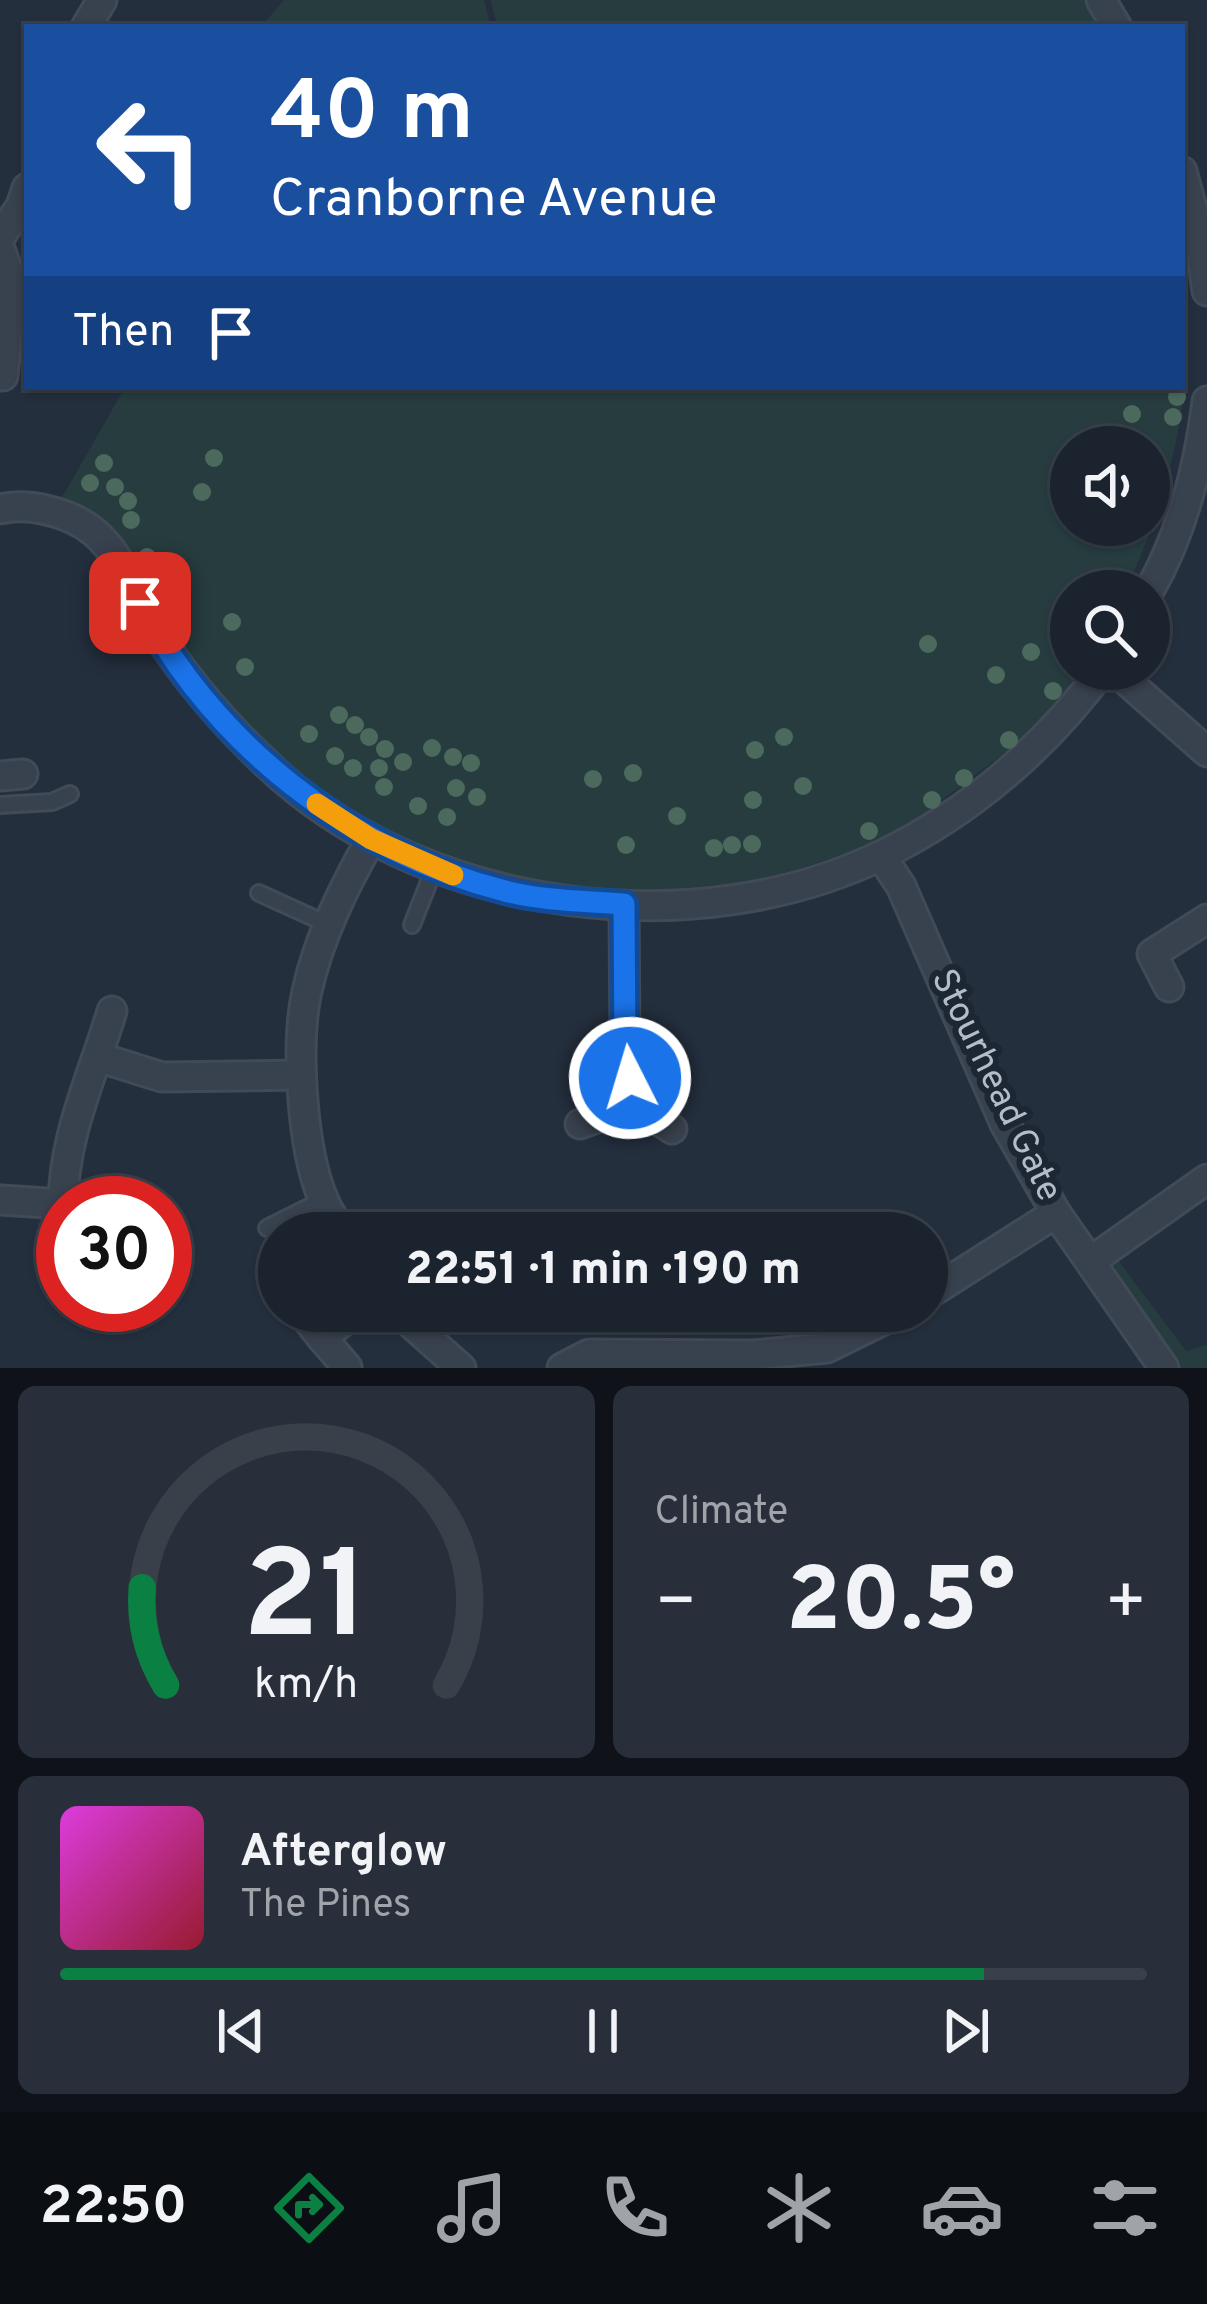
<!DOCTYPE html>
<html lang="en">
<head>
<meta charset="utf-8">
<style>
  :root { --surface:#1b232e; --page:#282f3a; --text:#f1f3f6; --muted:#a0a4aa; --line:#39404a; --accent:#0b8043 }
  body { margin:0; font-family:Overpass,sans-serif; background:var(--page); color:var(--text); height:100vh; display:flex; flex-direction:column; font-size:45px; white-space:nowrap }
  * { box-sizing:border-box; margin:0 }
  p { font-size:39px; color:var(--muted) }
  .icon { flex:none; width:66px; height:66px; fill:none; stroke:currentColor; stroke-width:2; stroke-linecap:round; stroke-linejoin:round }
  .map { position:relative; height:1368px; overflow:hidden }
  .sheet { display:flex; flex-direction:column; gap:18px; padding:18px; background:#0f1319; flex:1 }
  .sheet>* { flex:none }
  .guide { position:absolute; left:24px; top:24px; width:1161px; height:366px; border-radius:0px; box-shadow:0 3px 9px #0004,0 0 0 3px var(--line); background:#1a4fa0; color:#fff; overflow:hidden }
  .tools { position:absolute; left:1050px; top:426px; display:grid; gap:24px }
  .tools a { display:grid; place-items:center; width:120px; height:120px; border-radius:50%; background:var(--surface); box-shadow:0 3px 9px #0004,0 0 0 3px var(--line); font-size:60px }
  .speed { position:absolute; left:36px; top:1176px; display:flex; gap:24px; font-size:60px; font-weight:700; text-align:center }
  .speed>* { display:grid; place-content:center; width:156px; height:156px; border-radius:50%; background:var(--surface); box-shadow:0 3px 9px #0004,0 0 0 3px var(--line); line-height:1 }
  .speed .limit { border:18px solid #d22; background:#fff; color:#111 }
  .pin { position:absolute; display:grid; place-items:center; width:102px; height:102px; color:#fff; margin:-51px; border-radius:24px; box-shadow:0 6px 18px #0006 }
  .me { position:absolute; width:132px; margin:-66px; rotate:355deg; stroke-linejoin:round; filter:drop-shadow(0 0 9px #0008) }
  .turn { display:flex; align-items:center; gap:42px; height:252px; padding:0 48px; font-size:54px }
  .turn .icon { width:156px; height:156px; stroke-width:2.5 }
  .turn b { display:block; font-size:84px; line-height:102px }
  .then { display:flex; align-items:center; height:114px; padding:0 48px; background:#0003; gap:24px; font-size:45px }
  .big { font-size:90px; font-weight:800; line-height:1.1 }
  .sheet .card { flex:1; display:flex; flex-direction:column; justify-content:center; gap:18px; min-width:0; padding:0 42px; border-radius:18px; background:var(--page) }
  .sheet .dial { align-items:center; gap:0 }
  .dial svg { height:312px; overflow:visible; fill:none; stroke:var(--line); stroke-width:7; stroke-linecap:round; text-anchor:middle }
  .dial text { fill:var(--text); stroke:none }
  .song { display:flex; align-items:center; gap:36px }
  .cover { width:144px; height:144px; border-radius:18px; background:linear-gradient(135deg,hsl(300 70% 55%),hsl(350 70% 35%)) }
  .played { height:12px; border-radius:6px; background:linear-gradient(90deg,var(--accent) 85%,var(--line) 85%) }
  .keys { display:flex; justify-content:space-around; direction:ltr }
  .heat { display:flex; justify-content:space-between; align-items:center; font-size:66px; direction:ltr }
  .sheet .tiles { flex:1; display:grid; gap:18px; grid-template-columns:1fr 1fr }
  .card:last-child { grid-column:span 2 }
  .trip { position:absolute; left:258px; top:1212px; width:690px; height:120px; border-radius:60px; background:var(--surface); box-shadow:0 3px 9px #0004,0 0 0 3px var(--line); font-weight:800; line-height:120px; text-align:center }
  .menu { display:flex; height:192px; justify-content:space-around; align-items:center; background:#0b0e12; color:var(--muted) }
  .menu .icon { width:84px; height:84px }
  .menu .selected { color:var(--accent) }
  .menu b { font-size:54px; color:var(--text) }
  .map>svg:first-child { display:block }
  .green { fill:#263c3f; fill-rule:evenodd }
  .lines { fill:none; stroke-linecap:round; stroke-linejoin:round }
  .lane-casing { stroke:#414a57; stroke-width:20 }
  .street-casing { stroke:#414a57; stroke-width:33 }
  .lane { stroke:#38414e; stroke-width:14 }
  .street { stroke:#38414e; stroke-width:27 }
  .tree { fill:#4b6a5d }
  .route-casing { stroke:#114b97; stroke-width:30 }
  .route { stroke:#1a73e8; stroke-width:21 }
  .slow { stroke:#f59e0b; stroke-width:21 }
  .labels { text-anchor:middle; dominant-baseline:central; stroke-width:12; stroke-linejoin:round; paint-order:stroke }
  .street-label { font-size:36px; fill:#b4bcc9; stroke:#1d2633 }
</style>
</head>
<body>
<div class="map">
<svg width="1207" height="1368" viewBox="0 0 1207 1368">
  <rect width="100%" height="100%" fill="#242f3e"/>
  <g class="green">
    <polygon points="284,0 484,0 491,27 261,27"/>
    <polygon points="490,0 1085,0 1097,27 498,27"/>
    <path d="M1182 262C1199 375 1174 488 1125 591H1071V669H1081L1044 723 913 822 855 851 760 881 606 895 481 872 387 832 313 784 258 737 169 641 60 501 124 389 131 387H1182ZM1071 447H1149V525H1071Z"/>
    <polygon points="1114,1255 1186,1351 1207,1345 1207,1368 1176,1368 1109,1266"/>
  </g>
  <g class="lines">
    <defs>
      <g id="lane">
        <polyline points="0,805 52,802 70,794"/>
        <polyline points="259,893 327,924"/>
        <polyline points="412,925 434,869"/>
        <polyline points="267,1228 323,1200"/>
      </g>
      <g id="street">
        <polyline points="1101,0 1117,27"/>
        <polyline points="86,27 102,0"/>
        <polyline points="1182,171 1199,234 1207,291"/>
        <polyline points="0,237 21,206 27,188"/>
        <polyline points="0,249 12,282 3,376"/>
        <path d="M0 509C30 502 71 513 94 532 125 558 135 599 156 632 190 685 234 735 281 777 436 913 696 945 882 855 969 813 1046 747 1103 669"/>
        <path d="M1149 591C1182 534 1199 466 1207 401"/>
        <polyline points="1113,669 1207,752"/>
        <polyline points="0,776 23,774"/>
        <polyline points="881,856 901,886 1005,1124 1056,1213 1164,1368"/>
        <polyline points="624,905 625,1050 635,1105"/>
        <polyline points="1169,987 1152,954 1207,919"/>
        <polyline points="98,1057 162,1077 301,1075"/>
        <polyline points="580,1124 635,1105 672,1129"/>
        <polyline points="1,1200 62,1204"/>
        <path d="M63 1210C62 1138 92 1078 112 1011"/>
        <path d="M343 1233C337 1223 328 1212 324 1201 302 1151 295 1045 307 991 319 937 344 887 371 839"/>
        <polyline points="1091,1261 1207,1179"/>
        <polyline points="927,1295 1056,1213"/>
        <polyline points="397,1311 461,1368"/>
        <polyline points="303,1314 322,1338"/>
        <polyline points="347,1367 322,1338 356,1311"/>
        <polyline points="562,1368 589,1354 753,1355 827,1348 902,1311"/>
      </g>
    </defs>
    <use href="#lane" class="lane-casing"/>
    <use href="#street" class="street-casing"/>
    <use href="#lane" class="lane"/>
    <use href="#street" class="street"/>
  </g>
  <g class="tree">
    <circle cx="1177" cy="397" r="9"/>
    <circle cx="1132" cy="414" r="9"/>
    <circle cx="1173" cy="417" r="9"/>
    <circle cx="214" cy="458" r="9"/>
    <circle cx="104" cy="463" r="9"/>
    <circle cx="90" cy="483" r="9"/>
    <circle cx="115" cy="487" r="9"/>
    <circle cx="202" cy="492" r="9"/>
    <circle cx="128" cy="501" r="9"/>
    <circle cx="131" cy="520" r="9"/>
    <circle cx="147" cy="557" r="9"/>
    <circle cx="156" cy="578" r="9"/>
    <circle cx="232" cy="622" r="9"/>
    <circle cx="928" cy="644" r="9"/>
    <circle cx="1031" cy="652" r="9"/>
    <circle cx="245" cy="667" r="9"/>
    <circle cx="996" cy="675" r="9"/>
    <circle cx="1053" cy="691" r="9"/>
    <circle cx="339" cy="715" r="9"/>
    <circle cx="355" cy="725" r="9"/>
    <circle cx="309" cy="734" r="9"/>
    <circle cx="369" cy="737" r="9"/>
    <circle cx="784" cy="737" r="9"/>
    <circle cx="1009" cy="740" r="9"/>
    <circle cx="432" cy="748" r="9"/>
    <circle cx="385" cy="749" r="9"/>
    <circle cx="755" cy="750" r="9"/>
    <circle cx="335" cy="756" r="9"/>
    <circle cx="453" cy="757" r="9"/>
    <circle cx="403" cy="762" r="9"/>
    <circle cx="471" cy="763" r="9"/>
    <circle cx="353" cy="768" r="9"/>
    <circle cx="379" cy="768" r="9"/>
    <circle cx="633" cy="773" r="9"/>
    <circle cx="964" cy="778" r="9"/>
    <circle cx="593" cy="779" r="9"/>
    <circle cx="803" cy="786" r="9"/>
    <circle cx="384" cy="787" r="9"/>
    <circle cx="456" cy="788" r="9"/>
    <circle cx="477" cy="797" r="9"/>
    <circle cx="753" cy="800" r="9"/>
    <circle cx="932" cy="800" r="9"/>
    <circle cx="418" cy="806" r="9"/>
    <circle cx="677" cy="816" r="9"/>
    <circle cx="447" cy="817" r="9"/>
    <circle cx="869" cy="831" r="9"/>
    <circle cx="752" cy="844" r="9"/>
    <circle cx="626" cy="845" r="9"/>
    <circle cx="732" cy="845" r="9"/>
    <circle cx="714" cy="848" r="9"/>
  </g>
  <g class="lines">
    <defs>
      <path id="route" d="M140 603C214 744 351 852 505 891 543 901 586 901 624 904L625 1050 630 1078"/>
    </defs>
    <use href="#route" class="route-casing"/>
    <use href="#route" class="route"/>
    <polyline class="slow" points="317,804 371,839 453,875"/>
  </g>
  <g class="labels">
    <g class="street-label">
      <text transform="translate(995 1086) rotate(64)">Stourhead Gate</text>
    </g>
  </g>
</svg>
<div class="tools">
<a><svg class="icon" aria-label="sound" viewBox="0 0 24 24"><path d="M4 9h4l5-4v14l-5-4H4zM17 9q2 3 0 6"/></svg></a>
<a><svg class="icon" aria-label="search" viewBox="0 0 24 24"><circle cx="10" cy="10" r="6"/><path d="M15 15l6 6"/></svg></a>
</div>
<div class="speed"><div class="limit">30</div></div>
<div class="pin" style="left:140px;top:603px;background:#d93025"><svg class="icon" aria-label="arrive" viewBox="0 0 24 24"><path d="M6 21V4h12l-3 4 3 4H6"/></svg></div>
<svg class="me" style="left:630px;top:1078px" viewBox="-20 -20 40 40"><circle r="17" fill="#1a73e8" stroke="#fff" stroke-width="3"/><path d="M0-11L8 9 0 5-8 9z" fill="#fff"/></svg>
<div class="trip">22:51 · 1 min · 190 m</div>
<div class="guide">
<div class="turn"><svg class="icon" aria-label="left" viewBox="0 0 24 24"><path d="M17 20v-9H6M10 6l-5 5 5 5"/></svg><div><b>40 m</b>Cranborne Avenue</div></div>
<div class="then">Then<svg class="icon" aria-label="arrive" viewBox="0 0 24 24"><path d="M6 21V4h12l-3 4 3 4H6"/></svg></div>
</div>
</div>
<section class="sheet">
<div class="tiles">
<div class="card dial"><svg viewBox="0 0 100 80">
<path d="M14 69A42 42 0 1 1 86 69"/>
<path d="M14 69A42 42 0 0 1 8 44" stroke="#0b8043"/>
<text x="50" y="56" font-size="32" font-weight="700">21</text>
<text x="50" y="72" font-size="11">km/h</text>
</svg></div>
<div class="card"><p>Climate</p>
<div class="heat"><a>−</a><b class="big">20.5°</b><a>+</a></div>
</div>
<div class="card">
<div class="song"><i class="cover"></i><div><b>Afterglow</b><p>The Pines</p></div></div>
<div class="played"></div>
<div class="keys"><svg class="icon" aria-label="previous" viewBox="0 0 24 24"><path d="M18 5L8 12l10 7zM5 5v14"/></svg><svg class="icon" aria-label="pause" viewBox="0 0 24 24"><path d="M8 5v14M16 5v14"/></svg><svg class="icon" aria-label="next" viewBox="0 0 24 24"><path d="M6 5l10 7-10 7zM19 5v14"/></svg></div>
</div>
</div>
</section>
<nav class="menu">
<b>22:50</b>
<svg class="icon selected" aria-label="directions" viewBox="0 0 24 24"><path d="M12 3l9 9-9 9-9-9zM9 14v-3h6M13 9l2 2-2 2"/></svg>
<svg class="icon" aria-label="music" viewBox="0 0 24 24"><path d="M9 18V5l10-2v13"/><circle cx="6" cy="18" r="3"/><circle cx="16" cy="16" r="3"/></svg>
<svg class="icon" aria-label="phone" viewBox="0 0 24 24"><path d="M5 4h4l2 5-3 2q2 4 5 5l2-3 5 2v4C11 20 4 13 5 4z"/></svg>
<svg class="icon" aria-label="climate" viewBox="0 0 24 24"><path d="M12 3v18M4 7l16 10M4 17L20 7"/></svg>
<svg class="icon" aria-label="car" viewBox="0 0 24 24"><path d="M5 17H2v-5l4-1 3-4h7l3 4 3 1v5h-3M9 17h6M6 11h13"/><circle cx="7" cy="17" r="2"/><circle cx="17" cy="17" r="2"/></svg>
<svg class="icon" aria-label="filters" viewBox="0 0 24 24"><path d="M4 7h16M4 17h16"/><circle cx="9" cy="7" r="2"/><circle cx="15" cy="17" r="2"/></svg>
</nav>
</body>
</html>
